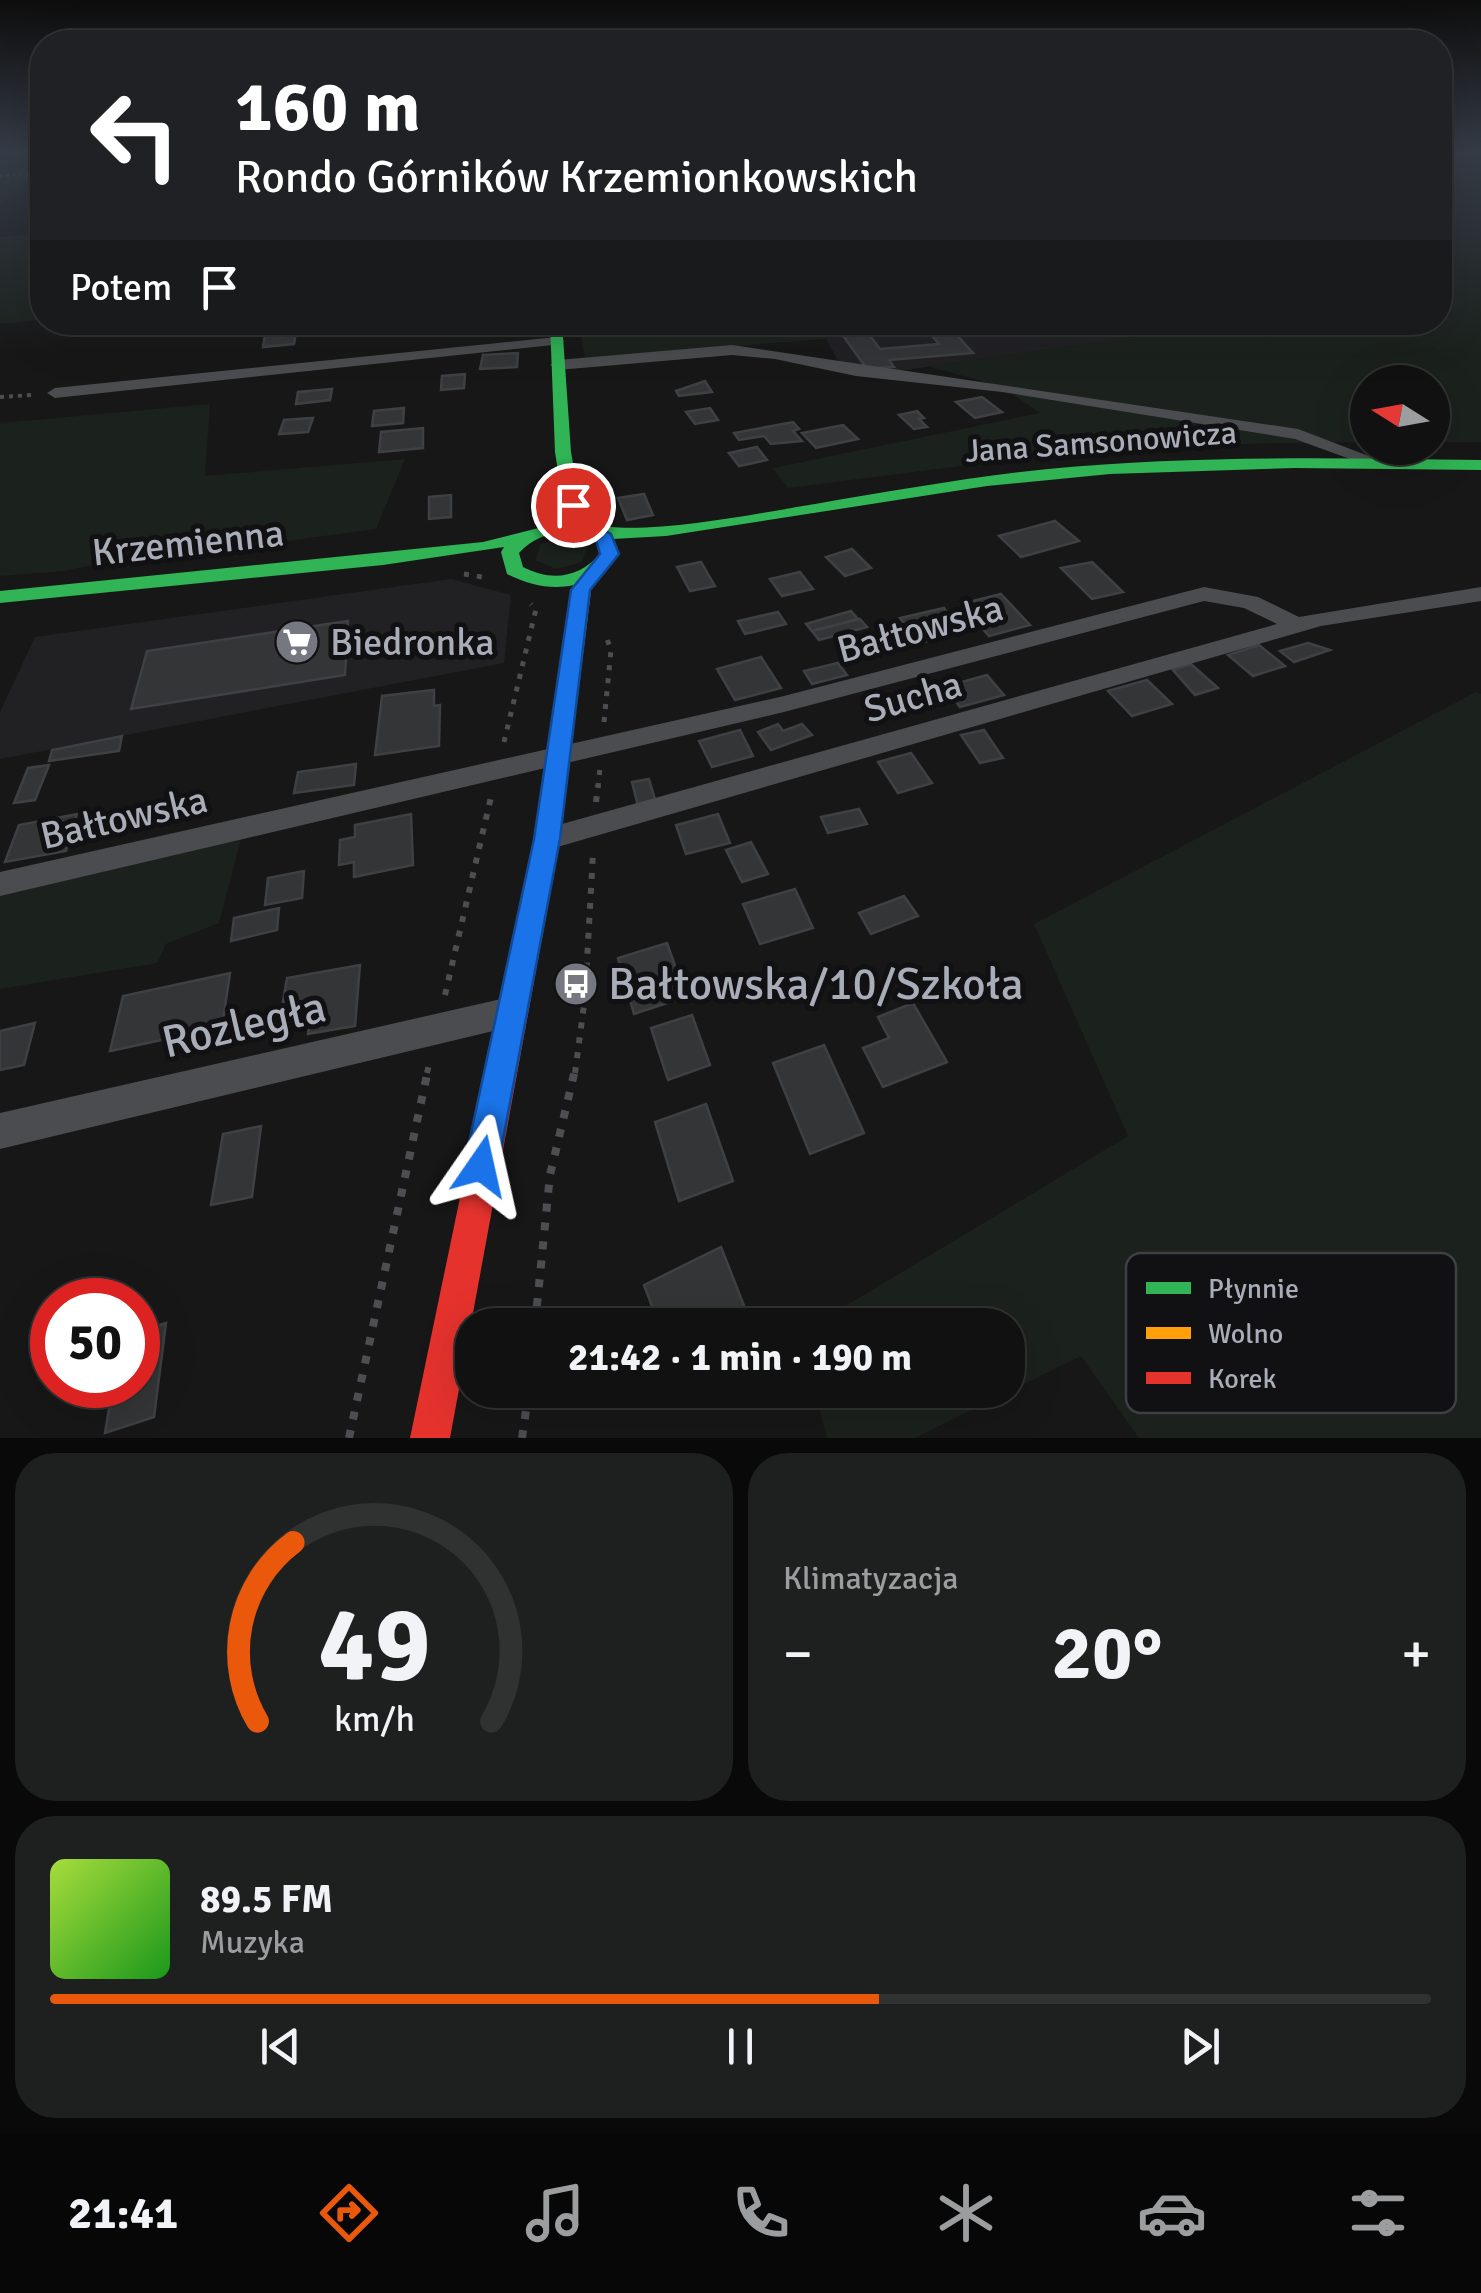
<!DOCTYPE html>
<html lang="pl">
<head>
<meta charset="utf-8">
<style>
  :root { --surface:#111; --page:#1e1f1f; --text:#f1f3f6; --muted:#9c9d9f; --line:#303131; --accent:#ea580c }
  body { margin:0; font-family:Signika,sans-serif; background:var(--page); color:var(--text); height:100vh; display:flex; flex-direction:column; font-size:38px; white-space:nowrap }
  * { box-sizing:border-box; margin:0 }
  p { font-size:32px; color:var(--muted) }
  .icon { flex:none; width:55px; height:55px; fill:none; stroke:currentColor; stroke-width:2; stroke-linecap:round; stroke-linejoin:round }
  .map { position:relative; height:1438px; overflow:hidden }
  .details { display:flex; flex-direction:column; gap:15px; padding:15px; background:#090909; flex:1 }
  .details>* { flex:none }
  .top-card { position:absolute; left:30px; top:30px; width:1422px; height:305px; border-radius:40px; box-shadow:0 10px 40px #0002,0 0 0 2px var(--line); background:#202124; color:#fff; overflow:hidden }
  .needle { width:65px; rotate:281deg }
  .buttons { position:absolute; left:1350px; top:365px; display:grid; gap:20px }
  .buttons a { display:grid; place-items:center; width:100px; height:100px; border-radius:50%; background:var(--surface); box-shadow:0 10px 40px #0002,0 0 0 2px var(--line); font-size:50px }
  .speed { position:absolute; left:30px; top:1278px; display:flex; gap:20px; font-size:50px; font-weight:700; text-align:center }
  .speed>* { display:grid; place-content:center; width:130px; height:130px; border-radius:50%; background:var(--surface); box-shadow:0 10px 40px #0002,0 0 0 2px var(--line); line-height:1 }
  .speed .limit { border:15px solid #d22; background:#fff; color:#111 }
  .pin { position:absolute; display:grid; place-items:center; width:85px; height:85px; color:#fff; margin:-42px; border:5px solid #fff; border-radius:50%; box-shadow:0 2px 10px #0007 }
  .me { position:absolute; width:110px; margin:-55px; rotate:11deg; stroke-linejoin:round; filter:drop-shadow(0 0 8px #0008) }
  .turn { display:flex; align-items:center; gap:35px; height:210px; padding:0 40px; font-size:45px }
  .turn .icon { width:130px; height:130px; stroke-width:2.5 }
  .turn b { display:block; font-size:70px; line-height:85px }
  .then { display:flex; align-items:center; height:95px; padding:0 40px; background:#0003; gap:20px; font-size:38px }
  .big { font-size:75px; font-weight:700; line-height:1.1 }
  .details .widget { flex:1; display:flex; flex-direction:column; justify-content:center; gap:15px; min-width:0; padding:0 35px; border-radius:40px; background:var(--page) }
  .details .dial { align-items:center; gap:0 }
  .dial svg { height:260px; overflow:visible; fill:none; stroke:var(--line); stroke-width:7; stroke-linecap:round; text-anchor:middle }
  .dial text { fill:var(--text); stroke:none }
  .song { display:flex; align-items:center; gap:30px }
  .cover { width:120px; height:120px; border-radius:15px; background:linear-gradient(135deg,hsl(80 70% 55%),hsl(120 70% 35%)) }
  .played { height:10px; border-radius:5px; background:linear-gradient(90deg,var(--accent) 60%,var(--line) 60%) }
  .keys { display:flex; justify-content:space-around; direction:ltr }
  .heat { display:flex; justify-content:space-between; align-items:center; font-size:55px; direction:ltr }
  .details .tiles { flex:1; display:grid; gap:15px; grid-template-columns:1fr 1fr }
  .widget:last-child { grid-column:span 2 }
  .trip { position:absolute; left:455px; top:1308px; width:570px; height:100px; border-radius:40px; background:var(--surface); box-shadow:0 10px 40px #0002,0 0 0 2px var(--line); font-weight:700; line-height:100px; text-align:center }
  .tabs { display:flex; height:160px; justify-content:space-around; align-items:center; background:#070707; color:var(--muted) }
  .tabs .icon { width:70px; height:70px }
  .tabs .active { color:var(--accent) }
  .tabs b { font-size:45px; color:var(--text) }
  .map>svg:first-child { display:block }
  .built { fill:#212124 }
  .green { fill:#1b211c }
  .building { fill:#343537; stroke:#3f4043; stroke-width:2.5 }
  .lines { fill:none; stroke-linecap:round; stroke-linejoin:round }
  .path-far4 { stroke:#4d4e52; stroke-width:2.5; stroke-dasharray:2.5 4; stroke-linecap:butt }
  .path-far3 { stroke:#4d4e52; stroke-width:4; stroke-dasharray:4 5; stroke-linecap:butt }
  .path-far2 { stroke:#4d4e52; stroke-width:5; stroke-dasharray:5 8; stroke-linecap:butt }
  .path-far1 { stroke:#4d4e52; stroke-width:6; stroke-dasharray:6 9; stroke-linecap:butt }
  .path { stroke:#4d4e52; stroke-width:8; stroke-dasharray:8 11; stroke-linecap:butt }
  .street { fill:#4b4c50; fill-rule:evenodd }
  .fast { fill:#30b455; fill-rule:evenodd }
  .slow { fill:#ff9f0a; fill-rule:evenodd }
  .jam { fill:#e5322d; fill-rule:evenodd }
  .route { fill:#1a73e8; stroke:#114b97; stroke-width:2.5 }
  .labels { text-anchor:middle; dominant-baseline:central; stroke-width:10; stroke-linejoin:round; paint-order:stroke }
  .far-street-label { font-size:32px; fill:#a8adb8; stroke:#111113 }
  .street-label { font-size:38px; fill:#a8adb8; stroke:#111113 }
  .poi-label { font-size:38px; fill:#a8adb8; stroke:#111113; text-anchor:start }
  .near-poi-label { font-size:45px; fill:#a8adb8; stroke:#111113; text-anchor:start }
  .near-street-label { font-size:45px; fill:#a8adb8; stroke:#111113 }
  .key { fill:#111113; stroke:#3e4045; stroke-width:2.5 }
  .key-label { font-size:28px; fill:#a8adb8 }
</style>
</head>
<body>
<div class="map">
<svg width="1481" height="1438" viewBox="0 0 1481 1438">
  <rect width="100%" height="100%" fill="#171717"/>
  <g class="built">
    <polygon points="1165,322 1177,331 892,372 840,364 817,323"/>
    <polygon points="451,579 511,595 504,663 0,759 0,712 35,637"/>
  </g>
  <g class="green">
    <polygon points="1440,154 1481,154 1481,442 1433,442 1432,382 1368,382 1367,442 1181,445 1056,454 788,488 773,468 1040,413 1002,387 928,366 1175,331 1165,323 1440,322"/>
    <polygon points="42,155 42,165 0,206 0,158"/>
    <polygon points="42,233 42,320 0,324 0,237"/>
    <polygon points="817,322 827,339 585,358 580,331 699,323"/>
    <polygon points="210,404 205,476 405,459 376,529 213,551 171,548 64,571 0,576 0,423"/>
    <polygon points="567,537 588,546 582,562 556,569 535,560 541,544"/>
    <polygon points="1476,692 1481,694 1481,1438 1139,1438 1081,1356 915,1438 827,1438 814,1390 1008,1390 1008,1325 814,1325 1128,1136 1034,924"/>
    <polygon points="241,839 219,923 166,944 157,963 0,989 0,888"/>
  </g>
  <g class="building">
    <polygon points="833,322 879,322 864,328 880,349 939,344 920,322 945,322 973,353 889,360 894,367 867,369"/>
    <polygon points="296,332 294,344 263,347 265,335"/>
    <polygon points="518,353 517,367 480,369 483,355"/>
    <polygon points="465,374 464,388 441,390 442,376"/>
    <polygon points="705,381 712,392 679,396 676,391"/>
    <polygon points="332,389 330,400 296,404 298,392"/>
    <polygon points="982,397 1002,412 975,418 956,402"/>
    <polygon points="404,408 403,423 372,426 374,411"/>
    <polygon points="710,408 718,420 695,424 686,412"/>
    <polygon points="917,411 924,418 919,419 927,427 914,429 899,415"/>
    <polygon points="313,418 308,432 279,434 284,420"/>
    <polygon points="793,422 799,429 793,431 802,441 771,444 764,436 739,440 734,433"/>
    <polygon points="843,425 858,439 816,448 802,433"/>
    <polygon points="423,428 423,448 379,452 381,432"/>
    <polygon points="757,447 767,460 739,466 729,453"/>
    <polygon points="644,494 653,515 627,520 618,498"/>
    <polygon points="451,495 451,517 429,519 429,497"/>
    <polygon points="1055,521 1079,541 1021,557 999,536"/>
    <polygon points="852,549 871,568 845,576 826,557"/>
    <polygon points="701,562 715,586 690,591 677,567"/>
    <polygon points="1092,562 1123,592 1092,599 1061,568"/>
    <polygon points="800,572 813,589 782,596 770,579"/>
    <polygon points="1001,594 1030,625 989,636 961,604"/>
    <polygon points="944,608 963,633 919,643 900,618"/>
    <polygon points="851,611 858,619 812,631 806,624"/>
    <polygon points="778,612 786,624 745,634 738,621"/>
    <polygon points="860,619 867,627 819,640 812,631"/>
    <polygon points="348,621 345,675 131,709 147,651"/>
    <polygon points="1308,643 1330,650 1294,662 1280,651"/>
    <polygon points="1259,645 1285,666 1253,676 1228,655"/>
    <polygon points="761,657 781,688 735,700 717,669"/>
    <polygon points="838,663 847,675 812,684 804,671"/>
    <polygon points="1191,664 1218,688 1195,695 1173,670"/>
    <polygon points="987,675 1004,695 960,707 944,687"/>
    <polygon points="1147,680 1172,704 1132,716 1108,691"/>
    <polygon points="434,690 434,706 440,705 439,746 375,755 382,696"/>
    <polygon points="778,724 783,731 802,724 812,735 771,750 758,732"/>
    <polygon points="740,730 753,756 712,767 699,741"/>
    <polygon points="984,730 1003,758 980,763 961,735"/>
    <polygon points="122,736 119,751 49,761 52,750"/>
    <polygon points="911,753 932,783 898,793 878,762"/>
    <polygon points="356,764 354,785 294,793 298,772"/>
    <polygon points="49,765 35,800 14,803 28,768"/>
    <polygon points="649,779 657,806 639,810 632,782"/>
    <polygon points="859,809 867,824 828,833 821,817"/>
    <polygon points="77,814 66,851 5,862 19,825"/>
    <polygon points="411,814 413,865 354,877 354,862 339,865 340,840 355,837 355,825"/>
    <polygon points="718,814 730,843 686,854 676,825"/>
    <polygon points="751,842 768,874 742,882 726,850"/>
    <polygon points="304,871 302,898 265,905 268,878"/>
    <polygon points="795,889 813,928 760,944 743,904"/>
    <polygon points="904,896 918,916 871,934 859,913"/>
    <polygon points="279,908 277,930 231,941 234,918"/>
    <polygon points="667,943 686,997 634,1014 618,958"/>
    <polygon points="360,965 355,1026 308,1034 311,1008 281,1013 287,978"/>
    <polygon points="230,973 222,1027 110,1051 123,996"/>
    <polygon points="913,1003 947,1062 883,1087 863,1048 889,1038 878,1017"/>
    <polygon points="692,1015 710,1065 668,1080 651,1028"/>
    <polygon points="35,1023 24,1065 0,1070 0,1031"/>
    <polygon points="824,1045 864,1133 810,1154 773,1063"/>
    <polygon points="706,1104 733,1181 679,1201 655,1122"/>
    <polygon points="261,1126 252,1197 211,1205 223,1134"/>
    <polygon points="721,1247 750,1321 743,1325 659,1325 644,1285"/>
    <polygon points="166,1323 154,1417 105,1433 113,1385 138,1385 138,1331"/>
  </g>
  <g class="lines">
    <g class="path-far4">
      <polyline points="1469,154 1481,156"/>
      <polyline points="0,176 42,173"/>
    </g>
    <polyline class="path-far3" points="0,397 32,395"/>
    <g class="path-far2">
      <polyline points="464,574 488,578"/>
      <polyline points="604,722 611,650 607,639"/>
      <polyline points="504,742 536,609 531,604"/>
      <polyline points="598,788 600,768"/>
    </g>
    <g class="path-far1">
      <polyline points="596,802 598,785"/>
      <polyline points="445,995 491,797"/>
      <polyline points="427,1073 430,1060"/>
      <polyline points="575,1073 585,997 593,853"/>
    </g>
    <g class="path">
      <polyline points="535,1325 550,1175 575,1070"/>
      <polyline points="349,1438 428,1070"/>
      <polyline points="522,1438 529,1390"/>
    </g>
    <g class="street">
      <polygon points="557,337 564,341 562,344 55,398 47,393 55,388"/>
      <polygon points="732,345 1298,429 1387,463 1372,467 1295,439 1002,392 856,376 775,359 732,355 558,370 550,365 558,360"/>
      <polygon points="1204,587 1258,597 1299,617 1481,587 1481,601 1321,626 547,850 537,847 533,839 537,831 1277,624 1244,608 1204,601 784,712 0,896 0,872 784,696"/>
      <polygon points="510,997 522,1001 526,1012 522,1023 510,1027 0,1149 0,1113"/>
    </g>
    <path class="fast" d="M550 322H562L571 452 583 519C616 543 770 511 815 504 892 491 970 477 1048 469 1192 455 1337 458 1481 460V470L1295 468 1110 474 987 486 666 536 613 539 619 554C591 592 548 595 507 574L501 552 504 547 383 565 0 603V591L483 542 566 521 555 452ZM568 531 583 534 597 543 601 553C579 578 552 582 523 567L519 553C533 538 548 533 568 531Z"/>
    <polygon class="slow" points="595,566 604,572 591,590 560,839 542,938 538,946 528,950 518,946 514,938 534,839 571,589 588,568"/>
    <polygon class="jam" points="528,926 538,930 542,938 450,1438 410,1438 514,938 518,930"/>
  </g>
  <linearGradient id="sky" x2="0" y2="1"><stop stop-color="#0d0d0d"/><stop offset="0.43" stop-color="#363c47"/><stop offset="1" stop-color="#363c47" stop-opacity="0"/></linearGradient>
  <rect width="1481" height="355" fill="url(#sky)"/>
  <polygon class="route" points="567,501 579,501 583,518 611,534 619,554 590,590 560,839 498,1166 493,1178 481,1183 469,1178 464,1166 534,839 571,590 600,554 596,540 566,520"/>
  <defs>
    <symbol id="supermarket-disc" viewBox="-11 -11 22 22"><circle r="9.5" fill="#757880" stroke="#111113"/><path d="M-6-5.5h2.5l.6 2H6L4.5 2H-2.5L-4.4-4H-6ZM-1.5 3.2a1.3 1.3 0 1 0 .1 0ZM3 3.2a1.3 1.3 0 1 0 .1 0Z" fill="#fff"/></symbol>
    <symbol id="bus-disc" viewBox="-11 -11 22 22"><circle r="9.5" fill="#757880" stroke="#111113"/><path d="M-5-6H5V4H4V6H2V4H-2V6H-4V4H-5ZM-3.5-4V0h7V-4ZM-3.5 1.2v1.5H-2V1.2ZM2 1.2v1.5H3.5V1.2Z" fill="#fff"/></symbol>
  </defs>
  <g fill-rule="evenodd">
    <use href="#supermarket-disc" x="272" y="617" width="50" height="50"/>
    <use href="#bus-disc" x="551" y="959" width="50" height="50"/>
  </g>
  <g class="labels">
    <g class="far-street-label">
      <text transform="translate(1101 442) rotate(-4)">Jana Samsonowicza</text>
    </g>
    <g class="street-label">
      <text transform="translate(188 543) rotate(-6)">Krzemienna</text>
      <text transform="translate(920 629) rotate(-15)">Bałtowska</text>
      <text transform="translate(913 697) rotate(-16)">Sucha</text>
      <text transform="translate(124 818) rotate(-13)">Bałtowska</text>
    </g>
    <g class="poi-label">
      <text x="330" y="642">Biedronka</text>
    </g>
    <g class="near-poi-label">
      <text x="608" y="984">Bałtowska/10/Szkoła</text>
    </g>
    <g class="near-street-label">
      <text transform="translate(244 1025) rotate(-13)">Rozległa</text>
    </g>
  </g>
  <rect x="1126" y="1253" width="330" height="160" rx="15" class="key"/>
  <rect x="1146" y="1282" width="45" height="12" fill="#30b455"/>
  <rect x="1146" y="1327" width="45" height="12" fill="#ff9f0a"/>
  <rect x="1146" y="1372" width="45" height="12" fill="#e5322d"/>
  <g class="key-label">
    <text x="1208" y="1298">Płynnie</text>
    <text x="1208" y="1343">Wolno</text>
    <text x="1208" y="1388">Korek</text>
  </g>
</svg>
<div class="buttons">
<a><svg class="needle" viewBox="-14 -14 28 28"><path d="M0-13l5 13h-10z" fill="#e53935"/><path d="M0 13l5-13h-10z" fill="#9c9d9f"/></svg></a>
</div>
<div class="speed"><div class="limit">50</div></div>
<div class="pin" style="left:573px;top:505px;background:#d93025"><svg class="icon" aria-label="arrive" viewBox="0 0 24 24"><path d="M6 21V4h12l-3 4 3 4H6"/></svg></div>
<svg class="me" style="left:481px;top:1166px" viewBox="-20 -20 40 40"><path d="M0-17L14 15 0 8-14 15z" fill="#1a73e8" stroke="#fff" stroke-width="4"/></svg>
<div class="trip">21:42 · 1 min · 190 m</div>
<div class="top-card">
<div class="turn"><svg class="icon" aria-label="left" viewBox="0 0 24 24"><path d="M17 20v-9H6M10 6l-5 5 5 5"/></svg><div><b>160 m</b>Rondo Górników Krzemionkowskich</div></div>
<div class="then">Potem<svg class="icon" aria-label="arrive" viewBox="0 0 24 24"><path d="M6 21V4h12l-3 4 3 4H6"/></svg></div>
</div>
</div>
<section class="details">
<div class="tiles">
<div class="widget dial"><svg viewBox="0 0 100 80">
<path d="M14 69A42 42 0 1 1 86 69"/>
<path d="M14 69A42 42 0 0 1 25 14" stroke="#ea580c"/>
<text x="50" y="56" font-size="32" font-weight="700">49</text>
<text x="50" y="72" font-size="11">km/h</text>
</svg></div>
<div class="widget"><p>Klimatyzacja</p>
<div class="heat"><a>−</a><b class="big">20°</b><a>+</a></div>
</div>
<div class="widget">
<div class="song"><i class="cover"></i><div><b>89.5 FM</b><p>Muzyka</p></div></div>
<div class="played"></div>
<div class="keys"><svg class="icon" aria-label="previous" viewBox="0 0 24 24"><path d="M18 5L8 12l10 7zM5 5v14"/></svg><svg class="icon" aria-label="pause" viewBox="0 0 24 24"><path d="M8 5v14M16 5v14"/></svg><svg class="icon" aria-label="next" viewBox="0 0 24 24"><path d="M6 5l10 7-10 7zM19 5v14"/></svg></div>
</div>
</div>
</section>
<nav class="tabs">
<b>21:41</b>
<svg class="icon active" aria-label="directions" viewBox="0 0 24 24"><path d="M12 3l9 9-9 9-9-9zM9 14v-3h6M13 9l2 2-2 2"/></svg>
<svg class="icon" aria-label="music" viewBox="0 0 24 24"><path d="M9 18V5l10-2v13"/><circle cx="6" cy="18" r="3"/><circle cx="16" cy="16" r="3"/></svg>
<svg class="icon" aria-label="phone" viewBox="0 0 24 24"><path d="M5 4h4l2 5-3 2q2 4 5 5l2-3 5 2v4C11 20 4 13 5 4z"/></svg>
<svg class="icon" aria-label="climate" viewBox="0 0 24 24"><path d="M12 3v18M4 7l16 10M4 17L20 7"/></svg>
<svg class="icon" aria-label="car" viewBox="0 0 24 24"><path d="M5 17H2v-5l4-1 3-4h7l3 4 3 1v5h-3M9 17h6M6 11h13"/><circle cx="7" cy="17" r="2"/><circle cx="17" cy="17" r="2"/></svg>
<svg class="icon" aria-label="filters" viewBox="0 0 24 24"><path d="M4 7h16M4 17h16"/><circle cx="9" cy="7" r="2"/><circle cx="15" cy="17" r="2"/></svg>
</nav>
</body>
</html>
